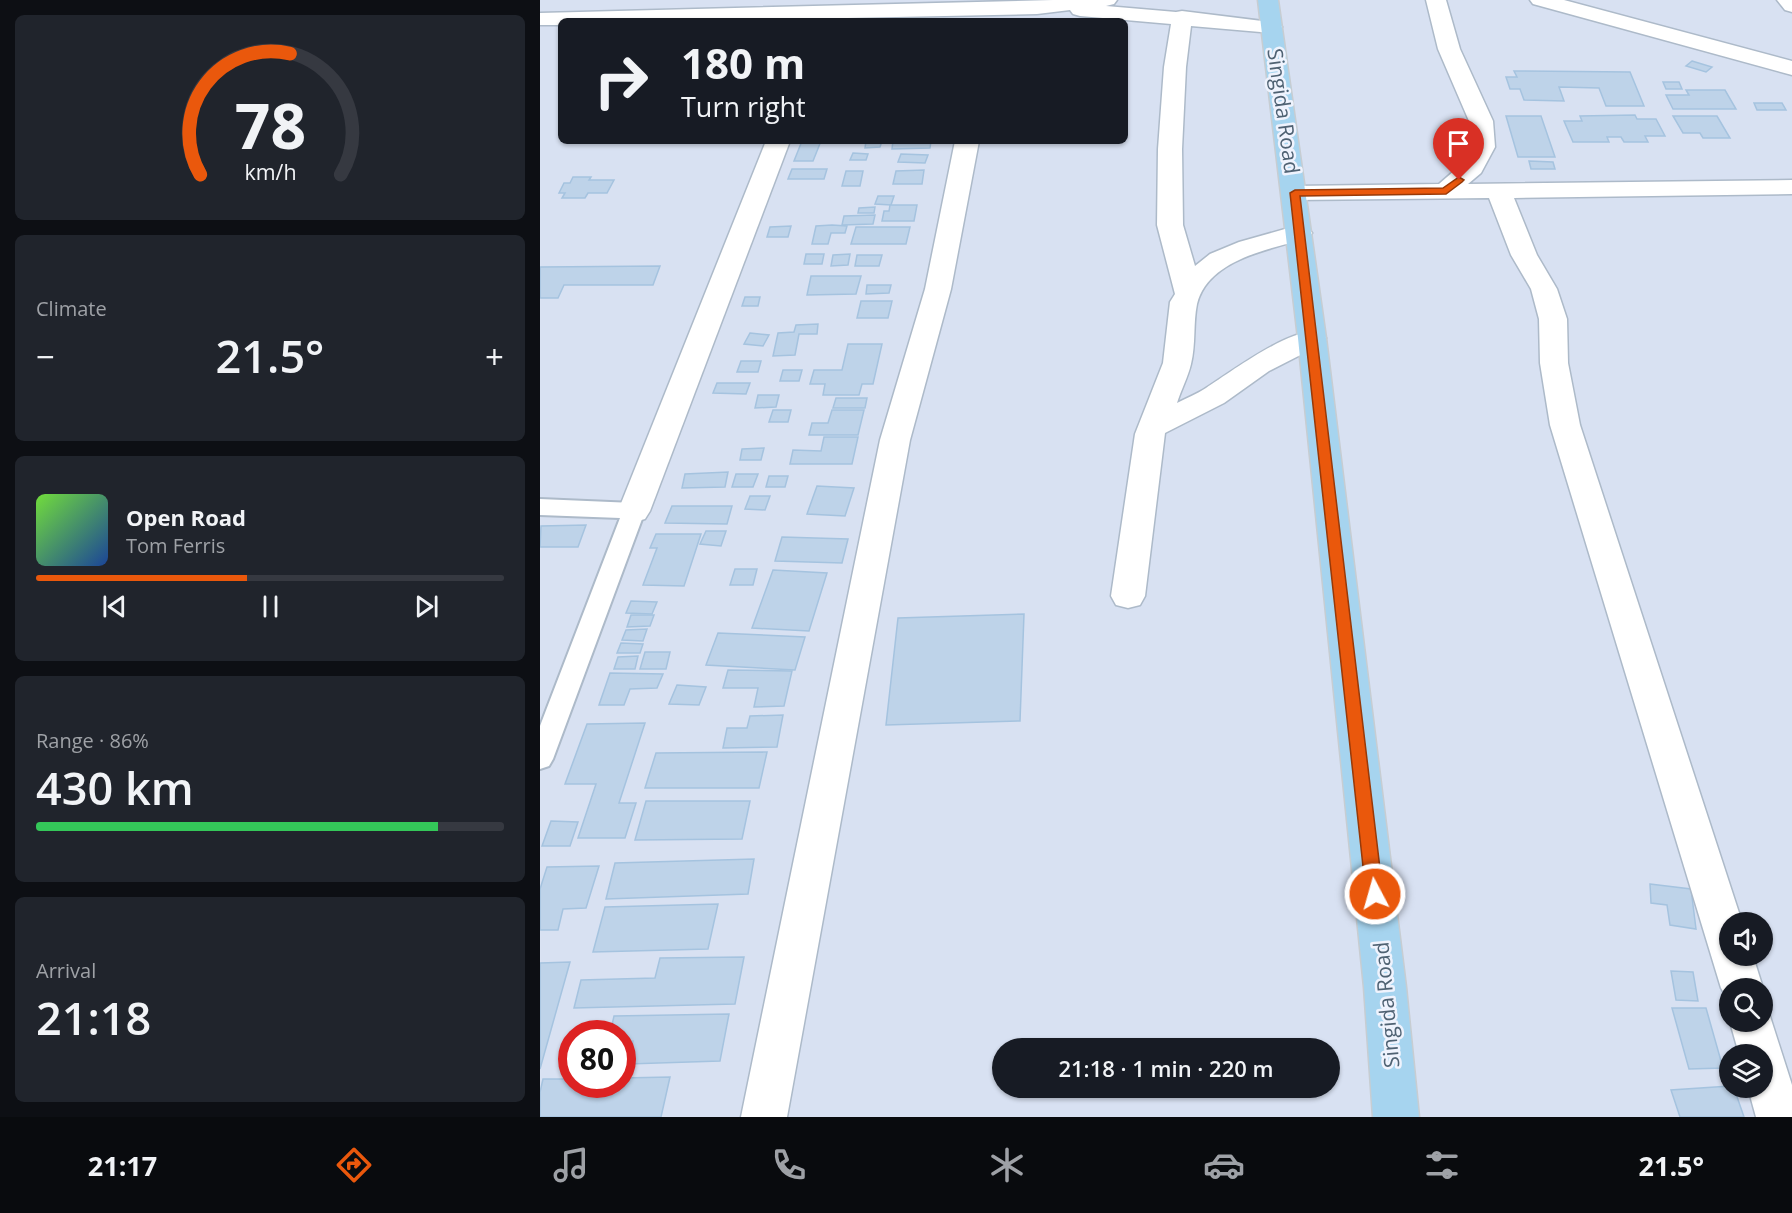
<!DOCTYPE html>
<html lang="en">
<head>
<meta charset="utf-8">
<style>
  :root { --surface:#171b24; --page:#20242c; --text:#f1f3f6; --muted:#9ea1a6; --line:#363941; --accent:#ea580c }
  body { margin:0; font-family:"Open Sans",sans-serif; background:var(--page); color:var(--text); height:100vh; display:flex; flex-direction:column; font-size:22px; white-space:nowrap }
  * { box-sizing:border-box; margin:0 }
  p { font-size:20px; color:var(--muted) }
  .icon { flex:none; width:33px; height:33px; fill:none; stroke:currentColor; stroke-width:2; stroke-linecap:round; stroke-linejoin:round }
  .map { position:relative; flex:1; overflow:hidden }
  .drawer { display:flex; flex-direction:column; gap:15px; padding:15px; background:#0d0f14; width:540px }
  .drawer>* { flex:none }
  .hud { position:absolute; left:18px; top:18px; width:570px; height:126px; border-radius:9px; box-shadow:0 2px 4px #0004; background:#171b24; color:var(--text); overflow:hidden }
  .tools { position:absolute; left:1179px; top:912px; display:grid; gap:12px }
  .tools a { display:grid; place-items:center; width:54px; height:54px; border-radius:50%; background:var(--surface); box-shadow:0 2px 4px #0004; font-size:30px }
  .speed { position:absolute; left:18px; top:1020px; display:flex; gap:12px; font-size:30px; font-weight:700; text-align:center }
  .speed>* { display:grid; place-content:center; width:78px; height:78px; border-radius:50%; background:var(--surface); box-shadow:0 2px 4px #0004; line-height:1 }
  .speed .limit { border:9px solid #d22; background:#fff; color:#111 }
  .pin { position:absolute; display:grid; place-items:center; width:51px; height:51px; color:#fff; margin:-62px -26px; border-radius:50% 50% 50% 0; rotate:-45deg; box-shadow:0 0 6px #0007 }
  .pin .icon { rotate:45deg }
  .me { position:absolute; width:66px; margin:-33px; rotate:354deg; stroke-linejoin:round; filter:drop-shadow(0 0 4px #0008) }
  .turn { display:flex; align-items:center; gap:21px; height:126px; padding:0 24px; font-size:27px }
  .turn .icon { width:78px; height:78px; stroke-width:2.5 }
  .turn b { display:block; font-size:42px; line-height:51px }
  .big { font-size:45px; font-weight:600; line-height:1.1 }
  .drawer .widget { flex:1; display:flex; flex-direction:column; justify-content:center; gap:9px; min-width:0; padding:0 21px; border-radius:9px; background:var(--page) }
  .drawer .dial { align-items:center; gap:0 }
  .dial svg { height:156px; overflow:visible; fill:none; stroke:var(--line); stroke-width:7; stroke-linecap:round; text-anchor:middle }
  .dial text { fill:var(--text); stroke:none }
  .song { display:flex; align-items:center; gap:18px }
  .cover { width:72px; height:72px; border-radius:9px; background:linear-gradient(135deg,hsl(100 70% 55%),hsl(220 70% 35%)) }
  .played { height:6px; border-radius:3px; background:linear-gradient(90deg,var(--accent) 45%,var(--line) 45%) }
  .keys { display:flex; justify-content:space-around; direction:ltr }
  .heat { display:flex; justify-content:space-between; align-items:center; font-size:33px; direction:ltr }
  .charge { height:9px; border-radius:4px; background:linear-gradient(90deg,#34c759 86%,var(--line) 0) }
  .trip { position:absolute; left:452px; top:1038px; width:348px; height:60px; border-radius:30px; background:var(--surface); box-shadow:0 2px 4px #0004; font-weight:600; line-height:60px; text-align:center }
  .tabs { display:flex; height:96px; justify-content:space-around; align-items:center; background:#090b0e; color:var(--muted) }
  .tabs .icon { width:42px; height:42px }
  .tabs .current { color:var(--accent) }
  .tabs b { font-size:27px; color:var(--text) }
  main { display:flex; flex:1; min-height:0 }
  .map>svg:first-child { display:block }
  .residential { fill:#d8e1f2; fill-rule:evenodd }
  .building { fill:#bed3e9; stroke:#a5c3df; stroke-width:1.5 }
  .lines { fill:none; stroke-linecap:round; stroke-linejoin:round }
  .lane-casing { stroke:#adbac9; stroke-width:4 }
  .street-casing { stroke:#adbac9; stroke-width:3 }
  .highway-casing { stroke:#c7cdd2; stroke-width:3 }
  .lane { fill:#fff; fill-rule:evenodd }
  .street { fill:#fff; fill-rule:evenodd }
  .highway { fill:#a6d4ef; fill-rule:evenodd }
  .route { fill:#ea580c; stroke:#983908; stroke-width:1.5 }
  .labels { text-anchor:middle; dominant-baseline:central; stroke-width:5; stroke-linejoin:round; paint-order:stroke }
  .street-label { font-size:21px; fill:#4f6273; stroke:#eff3fd }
</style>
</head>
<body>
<main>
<section class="drawer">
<div class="widget dial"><svg viewBox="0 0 100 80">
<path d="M14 69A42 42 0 1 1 86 69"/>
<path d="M14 69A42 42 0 0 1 60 7" stroke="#ea580c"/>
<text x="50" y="56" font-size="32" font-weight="700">78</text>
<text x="50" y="72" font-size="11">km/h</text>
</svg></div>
<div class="widget"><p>Climate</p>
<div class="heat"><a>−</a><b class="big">21.5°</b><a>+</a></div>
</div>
<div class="widget">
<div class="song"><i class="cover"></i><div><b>Open Road</b><p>Tom Ferris</p></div></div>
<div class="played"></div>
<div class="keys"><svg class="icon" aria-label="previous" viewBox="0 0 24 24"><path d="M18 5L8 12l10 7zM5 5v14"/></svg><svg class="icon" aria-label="pause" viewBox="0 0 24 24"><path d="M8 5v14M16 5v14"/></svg><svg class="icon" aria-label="next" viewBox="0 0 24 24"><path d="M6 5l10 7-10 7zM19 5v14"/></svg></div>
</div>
<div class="widget"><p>Range · 86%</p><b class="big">430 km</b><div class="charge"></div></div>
<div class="widget"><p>Arrival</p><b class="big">21:18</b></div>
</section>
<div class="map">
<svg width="1252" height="1117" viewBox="0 0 1252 1117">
  <rect width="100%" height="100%" fill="#e9eefb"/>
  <path class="residential" d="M0 0H1252V1117H0ZM21 21H585V141H21ZM1190 922H1222V956H1190ZM1190 988H1222V1022H1190ZM32 1034H82V1084H32ZM462 1048H789V1088H462ZM1190 1054H1222V1088H1190Z"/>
  <g class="building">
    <polygon points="1152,61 1172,67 1166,72 1146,66"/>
    <polygon points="974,71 1090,72 1104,106 1066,106 1059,88 1019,87 1024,101 984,100 980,89 970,89 966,77 977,77"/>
    <polygon points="1123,82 1139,82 1142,89 1126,89"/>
    <polygon points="1146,90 1185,90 1196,109 1133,109 1126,95 1149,95"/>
    <polygon points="1214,103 1242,103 1246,110 1217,110"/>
    <polygon points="1095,115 1097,119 1116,119 1125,136 1105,136 1108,142 1084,142 1081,137 1067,137 1069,142 1033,142 1024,121 1042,121 1040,116"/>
    <polygon points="966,116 1001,116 1015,157 978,157"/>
    <polygon points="1133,116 1177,116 1190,138 1163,138 1160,133 1143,133"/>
    <polygon points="262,141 281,141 273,161 254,161"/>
    <polygon points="326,141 342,141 340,147 325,148"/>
    <polygon points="353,141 391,141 390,148 352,149"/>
    <polygon points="313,153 328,154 326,160 310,160"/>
    <polygon points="361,154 388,155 385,163 358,162"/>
    <polygon points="989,161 1013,162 1015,169 991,169"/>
    <polygon points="252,169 287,169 284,179 248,179"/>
    <polygon points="384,170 382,184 353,184 356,171"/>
    <polygon points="306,171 323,171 320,186 302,186"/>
    <polygon points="33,177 51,177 49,180 74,180 67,193 48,193 45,198 22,198 25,193 19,193 24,183 30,183"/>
    <polygon points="338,196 354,196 351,205 335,204"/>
    <polygon points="350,205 377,205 374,221 342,221 344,211 349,211"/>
    <polygon points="335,207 334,213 318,213 319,208"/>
    <polygon points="335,215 333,224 302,225 304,216"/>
    <polygon points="292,225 307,226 305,233 291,233 288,244 272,244 276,226"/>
    <polygon points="251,226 248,237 227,237 230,227"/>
    <polygon points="316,227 370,227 366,244 311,244"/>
    <polygon points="266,254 284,254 282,264 264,264"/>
    <polygon points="310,254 308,265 291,266 293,255"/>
    <polygon points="317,255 342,255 339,266 315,266"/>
    <polygon points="120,266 113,285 24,285 18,298 0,298 0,267"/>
    <polygon points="271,276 321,276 316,294 267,295"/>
    <polygon points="327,285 351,285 349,293 326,294"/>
    <polygon points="205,297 220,297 218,306 202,306"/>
    <polygon points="321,301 352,301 348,318 317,318"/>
    <polygon points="278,324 277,334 259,334 255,355 233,356 238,333 254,332 256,325"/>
    <polygon points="210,333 229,335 223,346 204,344"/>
    <polygon points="308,344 342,344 333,384 322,384 319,395 283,395 285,384 270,384 274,370 302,370"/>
    <polygon points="201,361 221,361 218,372 197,372"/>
    <polygon points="243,370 262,370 259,381 240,381"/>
    <polygon points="177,383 210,383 206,394 173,393"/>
    <polygon points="218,395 239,395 236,407 215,408"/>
    <polygon points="296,398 327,398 325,408 293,408"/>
    <polygon points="233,410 251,410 248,422 229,422"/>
    <polygon points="292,410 324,410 318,435 269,435 272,423 288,423"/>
    <polygon points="284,437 318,437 312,464 250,464 253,450 281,451"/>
    <polygon points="224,448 221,460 200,460 202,449"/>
    <polygon points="188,472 185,487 142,488 145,474"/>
    <polygon points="196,474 218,474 213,487 192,487"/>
    <polygon points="229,476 248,476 245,487 226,487"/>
    <polygon points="277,486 314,488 305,516 267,514"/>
    <polygon points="210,496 230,496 225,510 205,509"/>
    <polygon points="132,506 192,506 187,524 125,523"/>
    <polygon points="46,525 38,547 0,547 1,526"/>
    <polygon points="166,531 186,531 181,546 160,544"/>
    <polygon points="116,534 161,534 144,586 103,585 117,548 110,548"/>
    <polygon points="242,537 308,539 302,563 235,561"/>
    <polygon points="195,569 217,569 213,585 190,585"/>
    <polygon points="233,570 287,573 269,631 212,628"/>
    <polygon points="91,601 117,602 112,614 86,613"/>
    <polygon points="484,614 480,721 346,725 358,618"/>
    <polygon points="91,615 114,615 110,626 87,627"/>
    <polygon points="107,629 103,641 82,640 86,630"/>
    <polygon points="178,633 265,637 255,670 166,665"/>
    <polygon points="81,643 103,644 100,653 77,653"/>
    <polygon points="105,652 130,652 126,669 100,669"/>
    <polygon points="98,656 95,669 74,669 78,657"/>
    <polygon points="188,670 252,671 244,706 214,707 218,688 183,688"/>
    <polygon points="70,673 123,674 117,688 90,689 84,705 59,705"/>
    <polygon points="137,685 166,687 159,705 129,704"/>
    <polygon points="243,715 237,747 183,748 187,728 207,728 210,716"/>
    <polygon points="105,723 79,803 96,803 85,838 38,838 56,784 25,784 47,724"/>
    <polygon points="227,752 219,788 105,788 116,753"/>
    <polygon points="106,801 210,801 202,839 95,840"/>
    <polygon points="11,821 38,822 30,846 2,846"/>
    <polygon points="214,859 208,894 66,899 75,863"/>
    <polygon points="59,866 46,908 23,909 18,930 0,930 0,889 7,867"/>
    <polygon points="1110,884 1151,889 1156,929 1130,925 1127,905 1111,903"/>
    <polygon points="178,904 168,949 53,952 65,907"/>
    <polygon points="204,957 195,1004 34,1008 41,980 115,978 120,958"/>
    <polygon points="30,962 0,1069 0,963"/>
    <polygon points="1131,971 1153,972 1158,1001 1136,1000"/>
    <polygon points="1132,1008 1166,1008 1183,1068 1149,1069"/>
    <polygon points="189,1014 180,1061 88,1064 93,1041 82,1042 82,1034 70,1034 74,1016"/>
    <polygon points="130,1077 121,1117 0,1117 0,1092 3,1079 32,1079 32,1084 82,1084 82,1078"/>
    <polygon points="1190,1086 1194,1088 1204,1117 1140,1117 1131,1090"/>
  </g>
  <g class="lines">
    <defs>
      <polygon id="lane" points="0,499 94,503 102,506 105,511 13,759 9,766 0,769 0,726 80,518 0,515"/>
      <g id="street">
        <path d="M513 0H577L574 4 566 6 636 12 642 11 739 23 742 27 739 31 732 33 651 26 646 67 642 149 643 225 655 266 670 254 699 242 759 225 768 228 772 233 768 238C731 249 668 259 657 304 653 323 656 344 651 364 648 377 641 390 637 403 646 398 657 394 666 388 691 372 753 325 782 332L786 338 782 344 729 371 684 403 625 433 605 596 600 605 588 608 576 605 571 596 595 434 623 363 630 302 635 294 617 225 618 149 624 67 631 24 540 16 533 14 530 10 497 14 156 21H21V25H0V13Z"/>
        <polygon points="886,0 906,0 920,49 953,121 955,147 941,173 928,184 1252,180 1252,194 974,198 997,255 1017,289 1027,319 1028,363 1040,425 1202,922 1190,922 1190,956 1213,956 1223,988 1222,990 1190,988 1190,1003 1181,988 1010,425 1000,363 999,319 991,289 971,255 949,198 755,200 746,198 743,193 746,188 755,186 899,184 922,164 931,147 929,121 898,49"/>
        <polygon points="990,0 1024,0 1252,61 1252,75 993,4"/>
        <polygon points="1237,0 1252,0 1252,12 1245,10"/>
        <polygon points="226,141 250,141 110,511 105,519 94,522 83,519 78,511"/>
        <polygon points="415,141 439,141 411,289 370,440 247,1117 201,1117 340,440 385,289"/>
        <polygon points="1222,1005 1227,1007 1252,1085 1252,1117 1216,1117 1208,1088 1222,1088 1222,1054 1199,1054 1190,1022 1222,1022"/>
      </g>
      <polygon id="highway" points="718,0 738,0 786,338 866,987 879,1117 833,1117 824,987 758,338"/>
    </defs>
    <use href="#lane" class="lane-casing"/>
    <use href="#street" class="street-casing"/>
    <use href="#highway" class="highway-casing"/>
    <use href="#lane" class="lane"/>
    <use href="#street" class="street"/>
    <use href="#highway" class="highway"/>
  </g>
  <polygon class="route" points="919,177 924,180 922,182 906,194 760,196 843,894 841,899 835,902 829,899 826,894 750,193 755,190 903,188"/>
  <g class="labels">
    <g class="street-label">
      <text transform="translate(744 111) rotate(82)">Singida Road</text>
      <text transform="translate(846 1005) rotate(-95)">Singida Road</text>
    </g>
  </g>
</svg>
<div class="tools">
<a><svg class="icon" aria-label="sound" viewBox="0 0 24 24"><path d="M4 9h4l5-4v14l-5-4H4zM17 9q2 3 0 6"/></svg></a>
<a><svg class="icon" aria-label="search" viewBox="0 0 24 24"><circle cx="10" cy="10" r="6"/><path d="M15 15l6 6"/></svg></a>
<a><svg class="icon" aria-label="layers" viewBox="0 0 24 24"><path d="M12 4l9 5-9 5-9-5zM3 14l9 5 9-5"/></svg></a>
</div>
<div class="speed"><div class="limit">80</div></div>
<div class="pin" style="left:919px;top:180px;background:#d93025"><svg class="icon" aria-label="arrive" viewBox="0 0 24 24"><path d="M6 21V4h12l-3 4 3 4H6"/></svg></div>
<svg class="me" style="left:835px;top:894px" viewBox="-20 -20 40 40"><circle r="17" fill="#ea580c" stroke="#fff" stroke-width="3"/><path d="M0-11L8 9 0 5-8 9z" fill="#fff"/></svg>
<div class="trip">21:18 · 1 min · 220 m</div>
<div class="hud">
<div class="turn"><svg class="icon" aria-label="right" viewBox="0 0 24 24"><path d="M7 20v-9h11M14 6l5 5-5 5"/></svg><div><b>180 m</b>Turn right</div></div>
</div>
</div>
</main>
<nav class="tabs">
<b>21:17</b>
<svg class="icon current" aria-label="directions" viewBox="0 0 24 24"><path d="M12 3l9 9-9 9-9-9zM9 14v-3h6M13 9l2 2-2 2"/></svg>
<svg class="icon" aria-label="music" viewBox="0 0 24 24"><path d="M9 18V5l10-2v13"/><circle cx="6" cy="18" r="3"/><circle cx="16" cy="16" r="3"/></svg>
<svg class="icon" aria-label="phone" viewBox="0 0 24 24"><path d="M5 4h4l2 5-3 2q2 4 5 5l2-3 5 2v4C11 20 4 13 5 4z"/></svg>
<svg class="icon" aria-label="climate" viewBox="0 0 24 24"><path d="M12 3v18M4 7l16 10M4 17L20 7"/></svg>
<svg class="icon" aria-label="car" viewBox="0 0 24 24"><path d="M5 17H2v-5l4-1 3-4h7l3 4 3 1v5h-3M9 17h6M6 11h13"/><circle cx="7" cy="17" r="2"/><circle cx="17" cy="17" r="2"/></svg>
<svg class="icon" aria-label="filters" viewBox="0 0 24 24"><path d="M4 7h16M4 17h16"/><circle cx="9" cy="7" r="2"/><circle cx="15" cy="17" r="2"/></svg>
<b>21.5°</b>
</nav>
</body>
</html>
